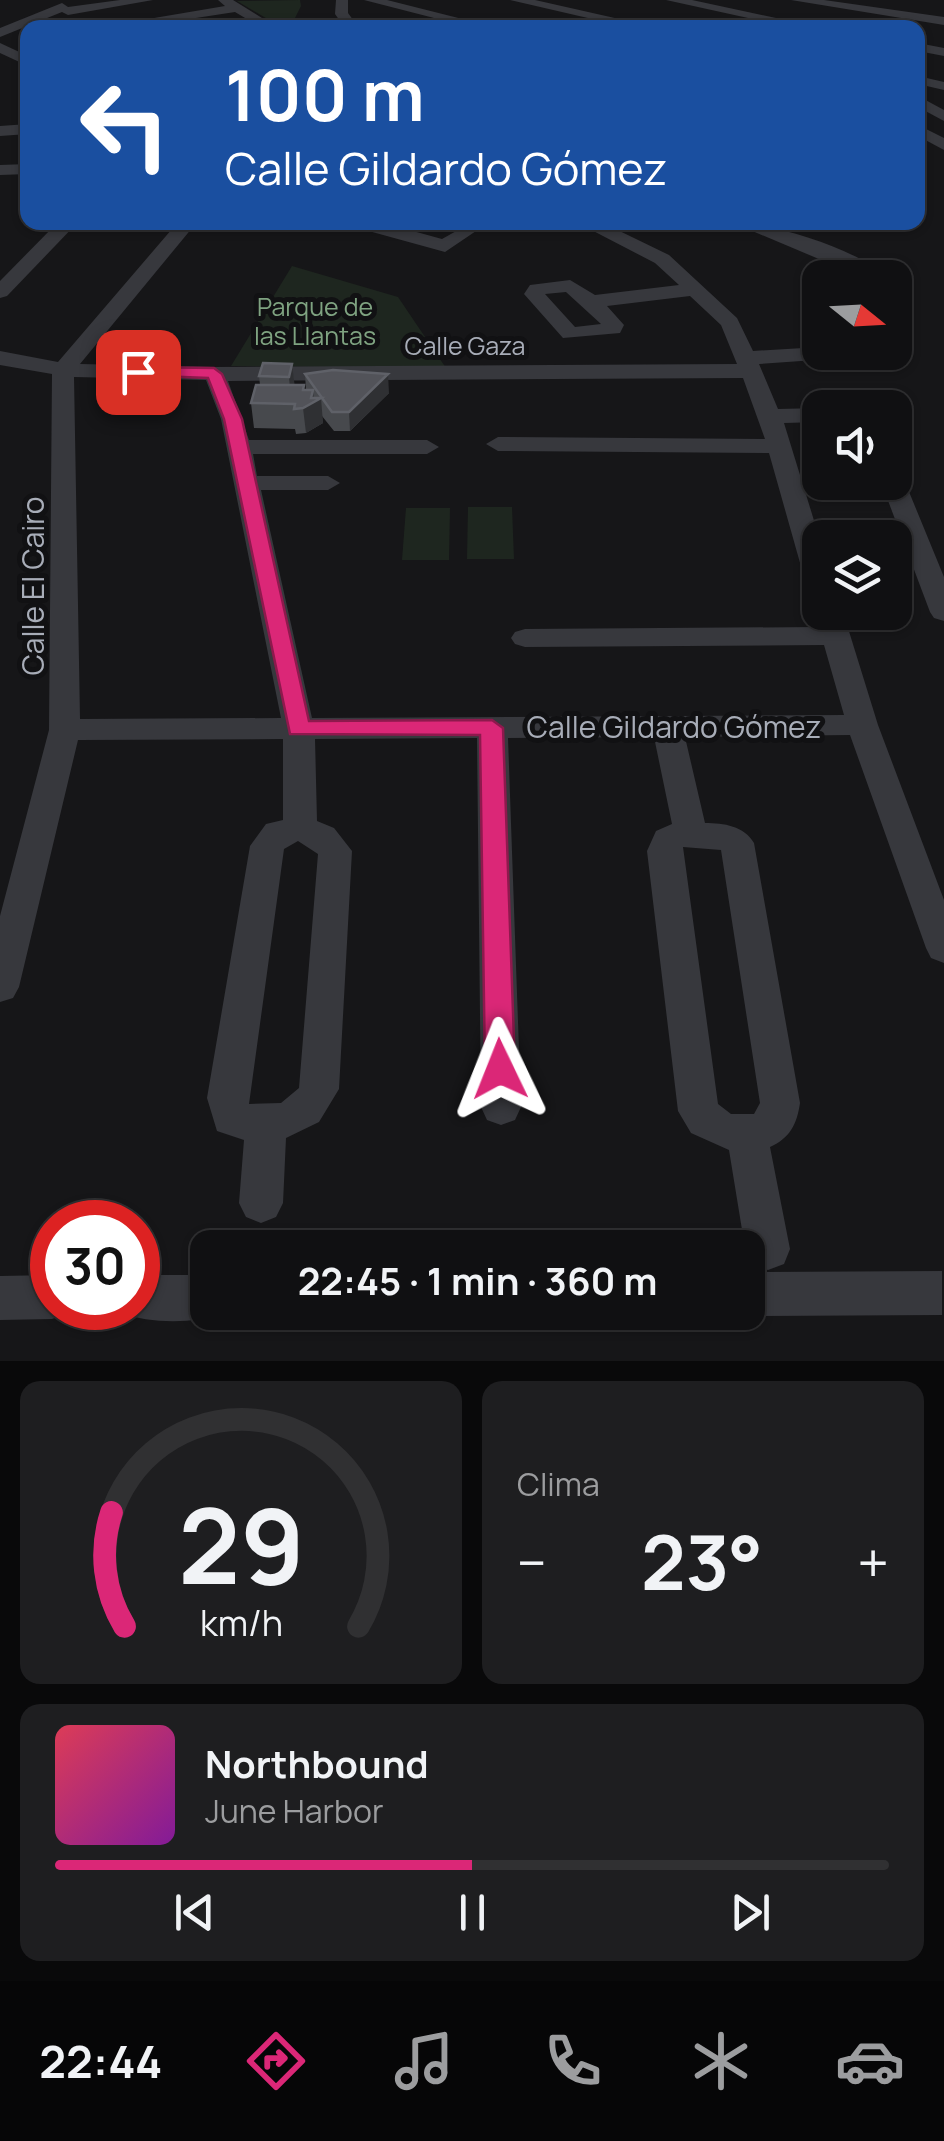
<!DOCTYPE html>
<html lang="es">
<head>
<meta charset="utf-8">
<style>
  :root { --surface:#101012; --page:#1e1e20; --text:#f1f3f6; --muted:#9c9d9f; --line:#303032; --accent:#db2777 }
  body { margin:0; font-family:Manrope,sans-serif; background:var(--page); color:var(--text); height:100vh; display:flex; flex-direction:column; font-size:38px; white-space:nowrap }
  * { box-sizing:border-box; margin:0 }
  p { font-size:32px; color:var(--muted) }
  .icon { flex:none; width:55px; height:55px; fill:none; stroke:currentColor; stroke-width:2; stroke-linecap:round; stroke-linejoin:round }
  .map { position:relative; height:1361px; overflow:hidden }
  .sheet { display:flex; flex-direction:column; gap:20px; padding:20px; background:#09090a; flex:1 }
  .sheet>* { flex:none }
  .banner { position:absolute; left:20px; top:20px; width:905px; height:210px; border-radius:20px; box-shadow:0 2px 8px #0004,0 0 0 2px var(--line); background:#1a4fa0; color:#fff; overflow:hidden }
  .needle { width:65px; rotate:108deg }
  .tools { position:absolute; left:802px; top:260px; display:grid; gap:20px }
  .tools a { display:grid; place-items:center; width:110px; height:110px; border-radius:20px; background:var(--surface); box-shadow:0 2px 8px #0004,0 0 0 2px var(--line); font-size:50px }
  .speed { position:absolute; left:30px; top:1200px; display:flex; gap:20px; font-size:50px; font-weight:700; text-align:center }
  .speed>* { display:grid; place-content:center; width:130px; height:130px; border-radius:50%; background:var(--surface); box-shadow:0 2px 8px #0004,0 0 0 2px var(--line); line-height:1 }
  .speed .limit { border:15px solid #d22; background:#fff; color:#111 }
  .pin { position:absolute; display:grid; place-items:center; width:85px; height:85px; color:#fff; margin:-42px; border-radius:20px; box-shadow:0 5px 15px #0006 }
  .me { position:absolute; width:110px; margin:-55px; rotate:358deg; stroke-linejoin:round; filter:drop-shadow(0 0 8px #0008) }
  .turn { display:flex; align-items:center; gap:35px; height:210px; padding:0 40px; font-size:45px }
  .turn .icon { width:130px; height:130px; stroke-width:2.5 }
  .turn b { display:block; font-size:70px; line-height:85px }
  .big { font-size:75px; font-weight:700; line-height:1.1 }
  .sheet .tile { flex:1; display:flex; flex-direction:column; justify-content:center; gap:15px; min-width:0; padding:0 35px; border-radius:20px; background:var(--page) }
  .sheet .dial { align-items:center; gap:0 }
  .dial svg { height:260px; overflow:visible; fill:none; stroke:var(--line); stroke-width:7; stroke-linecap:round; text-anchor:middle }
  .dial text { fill:var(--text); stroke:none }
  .song { display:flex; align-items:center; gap:30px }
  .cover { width:120px; height:120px; border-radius:15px; background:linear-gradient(135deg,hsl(350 70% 55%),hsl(290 70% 35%)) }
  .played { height:10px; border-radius:5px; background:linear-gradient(90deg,var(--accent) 50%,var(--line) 50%) }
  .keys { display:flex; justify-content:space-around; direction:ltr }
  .heat { display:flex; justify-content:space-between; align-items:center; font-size:55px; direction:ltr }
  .sheet .tiles { flex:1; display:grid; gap:20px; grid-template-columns:1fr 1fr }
  .tile:last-child { grid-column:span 2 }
  .trip { position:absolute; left:190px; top:1230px; width:575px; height:100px; border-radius:20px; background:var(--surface); box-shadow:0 2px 8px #0004,0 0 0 2px var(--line); font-weight:700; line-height:100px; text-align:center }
  .dock { display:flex; height:160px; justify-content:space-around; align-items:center; background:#060607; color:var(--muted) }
  .dock .icon { width:70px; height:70px }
  .dock .on { color:var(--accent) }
  .dock b { font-size:45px; color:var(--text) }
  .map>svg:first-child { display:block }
  .green { fill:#1e261f }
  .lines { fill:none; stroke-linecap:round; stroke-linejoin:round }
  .minor { fill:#37383d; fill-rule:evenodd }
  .wall { fill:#47494d }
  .shaded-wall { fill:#2f3033 }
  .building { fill:#525359; stroke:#5f6168; stroke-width:2.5 }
  .route { fill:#db2777; stroke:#8e194d; stroke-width:2.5 }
  .labels { text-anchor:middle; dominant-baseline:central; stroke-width:10; stroke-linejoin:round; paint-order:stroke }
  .far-park-label { font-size:25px; fill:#7fa381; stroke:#111113 }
  .far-street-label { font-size:25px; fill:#a8adb8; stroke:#111113 }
  .street-label { font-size:30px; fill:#a8adb8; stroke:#111113 }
</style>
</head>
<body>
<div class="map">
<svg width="944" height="1361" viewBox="0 0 944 1361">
  <rect width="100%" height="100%" fill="#161618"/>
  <g class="green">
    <polygon points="300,0 301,6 295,18 303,27 281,27 237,1"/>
    <polygon points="292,266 398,297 446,368 231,366"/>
    <polygon points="468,507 512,507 514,559 467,559"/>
    <polygon points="406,508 450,508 449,560 402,560"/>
  </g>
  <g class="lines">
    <g class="minor">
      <polygon points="120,0 153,0 68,15 62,12 0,37 0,28 62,3 68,7"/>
      <polygon points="218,0 233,0 278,28 262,28 235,12 131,28 95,28 225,6"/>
      <polygon points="336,0 348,0 348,13 359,28 345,28 335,14"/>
      <polygon points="364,0 387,0 498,28 473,28"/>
      <polygon points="510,0 535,0 659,28 631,28"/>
      <polygon points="666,0 692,0 823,28 794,28"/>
      <polygon points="791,0 824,0 944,17 944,25"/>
      <polygon points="0,43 28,56 28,66 0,53"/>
      <polygon points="918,43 944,48 944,56 918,51"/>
      <polygon points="918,76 944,82 944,90 918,84"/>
      <polygon points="918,96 944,110 944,121 918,107"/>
      <polygon points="28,124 28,134 0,136 0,126"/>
      <polygon points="918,125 944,138 944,150 918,136"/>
      <polygon points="28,164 28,174 0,175 0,165"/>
      <polygon points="58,222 78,222 7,296 0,298 0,281"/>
      <path d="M178 222H197L80 364 214 367 737 364 721 325 690 296 607 306 624 325 620 333 563 338 524 294 530 285 570 280 595 295 679 285 655 263 576 222H601L669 255 737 318 753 351 820 347V352H854L844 358 759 364 778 409 820 408V422L784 423 820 540V592L806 584 769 453 498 451 486 444 498 437 765 439 743 378 228 381 249 440H427L439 447 427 454H253L257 476H328L340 483 328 490H261L312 718 844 715 824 645 525 647 515 644 511 638 515 632 525 629 819 627 815 612 819 606 820 612H843L878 725 944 900V963L931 958 926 948 850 735 685 737 705 823C724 823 744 826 754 843L800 1103C797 1124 790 1138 770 1147L790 1249 784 1264 768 1270 752 1264 745 1248 729 1150 691 1133 678 1111 647 851 656 831 672 824 654 737 508 738 521 1107 515 1120 501 1125 487 1120 481 1107 477 738 315 739 317 821 334 828 352 851 339 1089 319 1122 286 1138 283 1203 276 1217 261 1223 246 1217 239 1203 244 1140 217 1131 207 1098 250 846 266 824 283 820V739L78 740 19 987 13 998 0 1002V916L49 730 52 374 0 365V351L58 362ZM566 292 601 324 575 327 545 294ZM74 377 206 380 221 419 281 718 80 719ZM298 841 318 854 299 1088 281 1103 249 1104 284 849ZM683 847 721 850 760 1103 754 1114H731L718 1104Z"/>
      <polygon points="365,222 380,222 442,239 467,225 476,231 445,252 365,230"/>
      <path d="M731 222C771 222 859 250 889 278H864Z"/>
      <polygon points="895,287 902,289 908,303 905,323 895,329"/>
      <polygon points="895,475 905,482 944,577 944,621 934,618 930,612 881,482 895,482"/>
      <polygon points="942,1271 942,1315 748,1316 739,1312 748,1312 748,1272"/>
      <polygon points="52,1275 52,1308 70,1308 68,1313 52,1319 0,1320 0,1276"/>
      <path d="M138 1275H208V1312L224 1313C196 1324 150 1324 122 1313L120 1308H138Z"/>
    </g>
  </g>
  <polygon class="wall" points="292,364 294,385 304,385 304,390 306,390 305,374 389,393 350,431 334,431 322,416 323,423 306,433 296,434 295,429 254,428 251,403 260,385 259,376"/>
  <g class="shaded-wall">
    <polygon points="292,364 295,388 291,401 289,377"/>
    <polygon points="388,374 389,393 350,431 349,412"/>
    <polygon points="304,385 306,407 311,398 313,390 314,402 321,398 323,423 306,433 303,408"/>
  </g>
  <g class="building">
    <polygon points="263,363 292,364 289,377 259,376"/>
    <polygon points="333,370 388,374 349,412 332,412 305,374"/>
    <polygon points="256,385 304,385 303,390 313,390 311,398 321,398 303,408 294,409 295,404 251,403"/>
  </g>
  <polygon class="route" points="138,367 214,368 222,374 242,419 309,721 492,720 503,728 515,1069 511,1078 500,1082 490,1078 485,1069 480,735 290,734 224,419 208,378 132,375 132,368"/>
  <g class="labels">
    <g class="far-park-label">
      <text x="315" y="306">Parque de<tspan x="315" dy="29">las Llantas</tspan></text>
    </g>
    <g class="far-street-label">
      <text x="465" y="345">Calle Gaza</text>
    </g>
    <g class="street-label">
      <text transform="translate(32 586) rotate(-90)">Calle El Cairo</text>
      <text x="674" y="726">Calle Gildardo Gómez</text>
    </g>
  </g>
</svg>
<div class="tools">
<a><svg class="needle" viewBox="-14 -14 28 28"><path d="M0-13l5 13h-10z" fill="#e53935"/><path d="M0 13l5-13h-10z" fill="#9c9d9f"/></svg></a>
<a><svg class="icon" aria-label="sound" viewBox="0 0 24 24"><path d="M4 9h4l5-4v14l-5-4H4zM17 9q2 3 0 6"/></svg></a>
<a><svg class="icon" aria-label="layers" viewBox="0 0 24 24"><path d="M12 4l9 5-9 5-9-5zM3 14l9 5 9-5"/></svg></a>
</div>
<div class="speed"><div class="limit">30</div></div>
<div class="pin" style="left:138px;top:372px;background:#d93025"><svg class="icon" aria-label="arrive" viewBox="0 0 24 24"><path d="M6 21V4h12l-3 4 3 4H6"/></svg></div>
<svg class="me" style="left:500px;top:1069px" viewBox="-20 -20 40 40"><path d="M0-17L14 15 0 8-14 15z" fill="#db2777" stroke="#fff" stroke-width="4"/></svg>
<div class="trip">22:45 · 1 min · 360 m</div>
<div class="banner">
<div class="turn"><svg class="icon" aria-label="left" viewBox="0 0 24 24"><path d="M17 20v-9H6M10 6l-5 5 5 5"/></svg><div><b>100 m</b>Calle Gildardo Gómez</div></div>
</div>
</div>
<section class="sheet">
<div class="tiles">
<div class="tile dial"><svg viewBox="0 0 100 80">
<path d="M14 69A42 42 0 1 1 86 69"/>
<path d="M14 69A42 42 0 0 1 10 34" stroke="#db2777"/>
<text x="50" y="56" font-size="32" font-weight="700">29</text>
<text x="50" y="72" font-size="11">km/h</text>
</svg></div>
<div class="tile"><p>Clima</p>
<div class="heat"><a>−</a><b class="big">23°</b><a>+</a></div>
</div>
<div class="tile">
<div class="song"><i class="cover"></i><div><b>Northbound</b><p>June Harbor</p></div></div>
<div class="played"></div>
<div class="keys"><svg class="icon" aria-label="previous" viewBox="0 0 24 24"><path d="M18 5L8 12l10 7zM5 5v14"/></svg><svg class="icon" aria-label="pause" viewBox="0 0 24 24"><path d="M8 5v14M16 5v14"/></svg><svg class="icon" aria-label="next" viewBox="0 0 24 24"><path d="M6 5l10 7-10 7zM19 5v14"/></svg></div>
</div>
</div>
</section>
<nav class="dock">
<b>22:44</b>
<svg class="icon on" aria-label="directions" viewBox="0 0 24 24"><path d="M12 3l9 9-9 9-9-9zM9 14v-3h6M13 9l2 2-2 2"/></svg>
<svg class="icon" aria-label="music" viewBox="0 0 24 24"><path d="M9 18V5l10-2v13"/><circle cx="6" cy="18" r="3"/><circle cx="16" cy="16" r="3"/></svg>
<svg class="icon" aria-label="phone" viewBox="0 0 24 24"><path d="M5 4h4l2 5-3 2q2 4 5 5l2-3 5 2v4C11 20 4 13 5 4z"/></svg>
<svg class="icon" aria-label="climate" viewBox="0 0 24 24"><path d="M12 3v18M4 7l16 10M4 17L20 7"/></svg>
<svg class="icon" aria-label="car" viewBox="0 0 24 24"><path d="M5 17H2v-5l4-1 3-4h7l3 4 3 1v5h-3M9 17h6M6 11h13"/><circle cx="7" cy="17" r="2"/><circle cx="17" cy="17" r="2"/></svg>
</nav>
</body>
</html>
